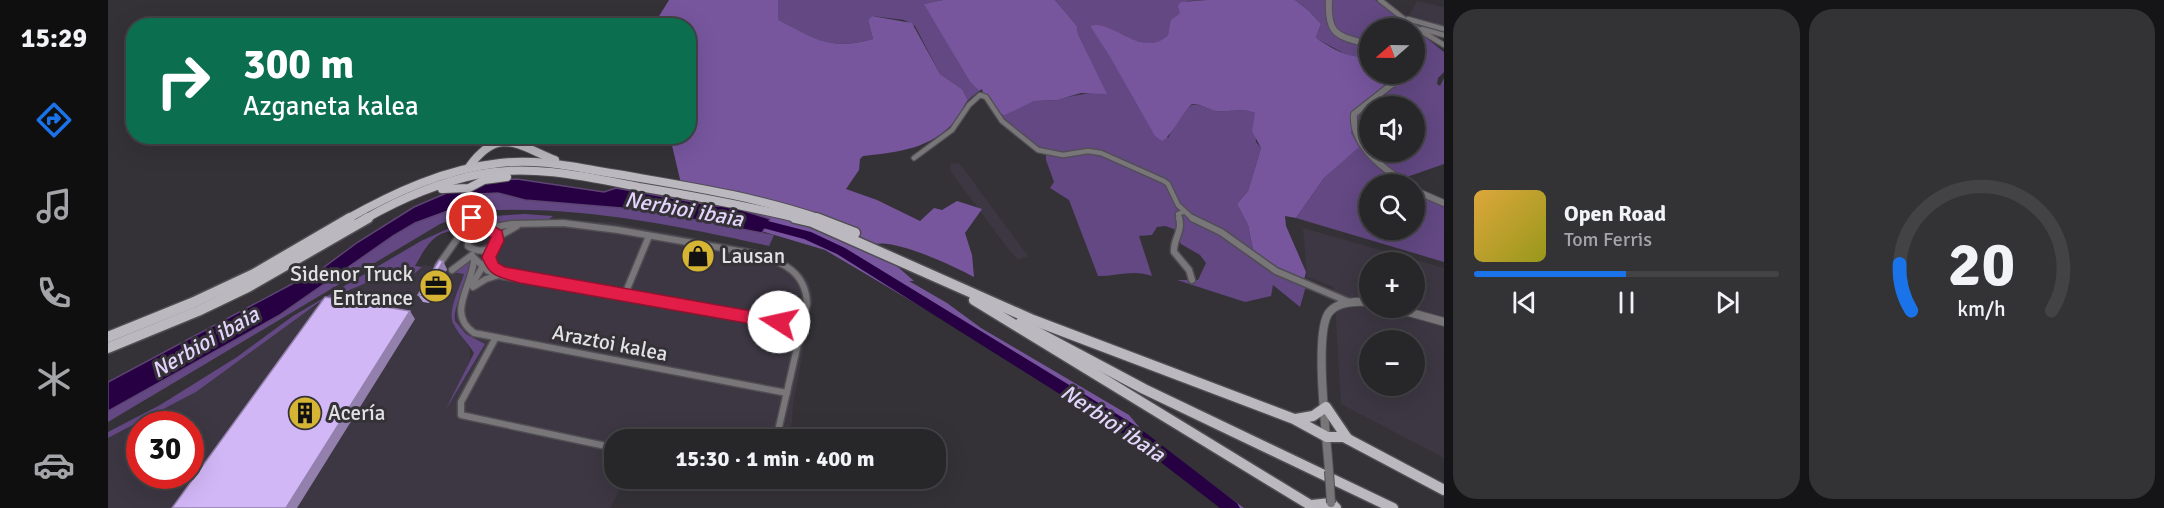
<!DOCTYPE html>
<html lang="en">
<head>
<meta charset="utf-8">
<style>
  :root { --surface:#272629; --page:#333235; --text:#f1f3f6; --muted:#a4a5a8; --line:#434346; --accent:#1a73e8 }
  body { margin:0; font-family:Signika,sans-serif; background:var(--page); color:var(--text); height:100vh; display:flex; flex-direction:column; font-size:22px; white-space:nowrap }
  * { box-sizing:border-box; margin:0 }
  p { font-size:20px; color:var(--muted) }
  .icon { flex:none; width:33px; height:33px; fill:none; stroke:currentColor; stroke-width:2; stroke-linecap:round; stroke-linejoin:round }
  .map { position:relative; flex:1; overflow:hidden }
  .panel { display:flex; flex-direction:column; gap:9px; padding:9px; background:#151517; width:720px }
  .panel>* { flex:none }
  .top-card { position:absolute; left:18px; top:18px; width:570px; height:126px; border-radius:24px; box-shadow:0 6px 24px #0002,0 0 0 2px var(--line); background:#0b6e4f; color:#fff; overflow:hidden }
  .needle { width:39px; rotate:250deg }
  .buttons { position:absolute; left:1251px; top:18px; display:grid; gap:12px }
  .buttons a { display:grid; place-items:center; width:66px; height:66px; border-radius:50%; background:var(--surface); box-shadow:0 6px 24px #0002,0 0 0 2px var(--line); font-size:30px }
  .speed { position:absolute; left:18px; top:411px; display:flex; gap:12px; font-size:30px; font-weight:700; text-align:center }
  .speed>* { display:grid; place-content:center; width:78px; height:78px; border-radius:50%; background:var(--surface); box-shadow:0 6px 24px #0002,0 0 0 2px var(--line); line-height:1 }
  .speed .limit { border:9px solid #d22; background:#fff; color:#111 }
  .pin { position:absolute; display:grid; place-items:center; width:51px; height:51px; color:#fff; margin:-26px; border:3px solid #fff; border-radius:50%; box-shadow:0 2px 6px #0007 }
  .me { position:absolute; width:66px; margin:-33px; rotate:280deg; stroke-linejoin:round; filter:drop-shadow(0 0 4px #0008) }
  .turn { display:flex; align-items:center; gap:21px; height:126px; padding:0 18px; font-size:27px }
  .turn .icon { width:78px; height:78px; stroke-width:2.5 }
  .turn b { display:block; font-size:42px; line-height:51px }
  .panel .tile { flex:1; display:flex; flex-direction:column; justify-content:center; gap:9px; min-width:0; padding:0 21px; border-radius:24px; background:var(--page) }
  .panel .dial { align-items:center; gap:0 }
  .dial svg { height:156px; overflow:visible; fill:none; stroke:var(--line); stroke-width:7; stroke-linecap:round; text-anchor:middle }
  .dial text { fill:var(--text); stroke:none }
  .song { display:flex; align-items:center; gap:18px }
  .cover { width:72px; height:72px; border-radius:9px; background:linear-gradient(135deg,hsl(40 70% 55%),hsl(60 70% 35%)) }
  .played { height:6px; border-radius:3px; background:linear-gradient(90deg,var(--accent) 50%,var(--line) 50%) }
  .keys { display:flex; justify-content:space-around; direction:ltr }
  .panel .tiles { flex:1; display:grid; gap:9px; grid-template-columns:repeat(2,1fr) }
  .trip { position:absolute; left:496px; top:429px; width:342px; height:60px; border-radius:24px; background:var(--surface); box-shadow:0 6px 24px #0002,0 0 0 2px var(--line); font-weight:700; line-height:60px; text-align:center }
  main { display:flex; flex:1; min-height:0 }
  .tab-bar { display:flex; flex-direction:column; width:108px; justify-content:space-around; align-items:center; background:#100f10; color:var(--muted) }
  .tab-bar .icon { width:42px; height:42px }
  .tab-bar .active { color:var(--accent) }
  .tab-bar b { font-size:27px; color:var(--text) }
  .map>svg:first-child { display:block }
  .built { fill:#3c3742; fill-rule:evenodd }
  .green { fill:#634883; fill-rule:evenodd }
  .forest { fill:#77569e }
  .water { fill:#260043; stroke:#5e4473; stroke-width:1.5 }
  .lines { fill:none; stroke-linecap:round; stroke-linejoin:round }
  .river { fill:#260043; fill-rule:evenodd }
  .minor-far1-casing { stroke:#504e53; stroke-width:7 }
  .minor-casing { stroke:#504e53; stroke-width:9 }
  .tertiary-far1-casing { stroke:#504e53; stroke-width:8 }
  .tertiary-casing { stroke:#504e53; stroke-width:10 }
  .primary-far1-casing { stroke:#504e53; stroke-width:10 }
  .primary-casing { stroke:#504e53; stroke-width:13 }
  .minor-far1 { stroke:#787679; stroke-width:4.5 }
  .minor { stroke:#787679; stroke-width:6 }
  .tertiary-far1 { stroke:#787679; stroke-width:6 }
  .tertiary { stroke:#787679; stroke-width:8 }
  .primary-far1 { stroke:#bbb9bf; stroke-width:8 }
  .primary { stroke:#bbb9bf; stroke-width:10 }
  .tertiary-bridge-casing { stroke:#504e53; stroke-width:10; stroke-linecap:butt }
  .tertiary-bridge { stroke:#787679; stroke-width:8 }
  .wall { fill:#b59dd4 }
  .shaded-wall { fill:#9380ad }
  .building { fill:#d2b7f7; stroke:#9380ad; stroke-width:1.5 }
  .route { fill:#e11d48; stroke:#92132f; stroke-width:1.5 }
  .labels { text-anchor:middle; dominant-baseline:central; stroke-width:6; stroke-linejoin:round; paint-order:stroke }
  .poi-label { font-size:21px; fill:#e2e1e4; stroke:#343237; text-anchor:start }
  .street-label { font-size:21px; fill:#e2e1e4; stroke:#343237 }
  .water-label { font-size:22px; font-style:italic; fill:#e5d5fd; stroke:#343237 }
</style>
</head>
<body>
<main>
<nav class="tab-bar">
<b>15:29</b>
<svg class="icon active" aria-label="directions" viewBox="0 0 24 24"><path d="M12 3l9 9-9 9-9-9zM9 14v-3h6M13 9l2 2-2 2"/></svg>
<svg class="icon" aria-label="music" viewBox="0 0 24 24"><path d="M9 18V5l10-2v13"/><circle cx="6" cy="18" r="3"/><circle cx="16" cy="16" r="3"/></svg>
<svg class="icon" aria-label="phone" viewBox="0 0 24 24"><path d="M5 4h4l2 5-3 2q2 4 5 5l2-3 5 2v4C11 20 4 13 5 4z"/></svg>
<svg class="icon" aria-label="climate" viewBox="0 0 24 24"><path d="M12 3v18M4 7l16 10M4 17L20 7"/></svg>
<svg class="icon" aria-label="car" viewBox="0 0 24 24"><path d="M5 17H2v-5l4-1 3-4h7l3 4 3 1v5h-3M9 17h6M6 11h13"/><circle cx="7" cy="17" r="2"/><circle cx="17" cy="17" r="2"/></svg>
</nav>
<div class="map">
<svg width="1336" height="508" viewBox="0 0 1336 508">
  <rect width="100%" height="100%" fill="#343237"/>
  <g class="built">
    <polygon points="1309,1 1336,7 1336,27 1311,21 1301,16"/>
    <polygon points="846,163 852,164 920,256 910,260 898,246 843,172 842,164"/>
    <path d="M453 220 503 222 642 248 675 261 693 272 701 283 705 299 685 405 684 423 677 439 507 440V478L518 479 502 508H0V438L88 392 192 315 221 298 282 273 303 275 315 265 361 272 347 302 345 324 362 349V360L343 402 377 344 358 334 347 321 349 305 366 289 389 245 408 221ZM32 424H82V476H32Z"/>
    <path d="M1195 228 1336 268V458L1233 404 1226 287 1199 277ZM1262 262H1306V308H1262ZM1262 340H1306V386H1262Z"/>
  </g>
  <g class="green">
    <path d="M670 0H835L817 4 862 82 871 91 860 100 854 89 832 74 807 26 796 20 764 16 760 20 765 39C720 51 708 39 669 20Z"/>
    <path d="M947 0H1099L1079 1 1072 13 1064 20 1060 35C1037 59 1007 22 982 26L1060 138 1074 113 1084 105C1094 104 1099 109 1108 111 1121 113 1133 107 1147 113L1148 142 1153 148 1140 191 1129 204 1140 225 1146 254 1198 286 1192 307 1165 285 1163 296 1137 302 1069 280H1090L1098 263 1092 255 1073 244 1066 229 1057 226 1049 227 1044 235 1031 236 1044 276C1027 269 1008 276 990 276L961 200 942 188 946 182 938 160V155L891 114C904 116 908 106 920 102 929 100 939 101 948 100 965 96 980 92 998 93L970 34 969 26Z"/>
    <polygon points="1187,0 1267,0 1285,10 1305,28 1262,28 1261,57 1248,58 1239,55 1211,40 1208,37 1213,24 1201,11"/>
    <path d="M1307 29 1336 52V72L1330 78 1329 84 1332 86 1336 78V164L1293 179 1300 184H1262V230H1306L1307 188 1336 201V262L1188 218 1216 178 1250 147 1243 133 1248 115 1282 90 1307 78ZM1262 106H1306V152H1262Z"/>
    <path d="M390 193 417 200 538 210 666 235 661 246C568 225 464 204 368 211L366 196Z"/>
    <polygon points="354,200 355,215 332,224 0,422 0,411 170,316 284,236 307,223 345,209"/>
    <polygon points="417,214 445,216 440,220 377,223 369,217"/>
    <path d="M357 221 347 231C325 231 317 249 307 266L314 267 307 273H282L210 303 88 392 0 438V432L52 405 129 357 185 316 313 241Z"/>
    <path d="M361 260C365 281 345 300 347 321L358 334 377 344 337 411 366 353C360 343 351 335 346 325 338 312 352 288 356 274L345 272Z"/>
  </g>
  <g class="forest">
    <path d="M561 0H670V20C708 39 721 51 765 39L760 20 764 16 804 23 832 74 854 89 860 100C855 106 853 114 848 120 823 149 791 152 755 156L752 159 751 170 738 189 769 200 812 221 826 208 834 210 849 201 874 209 857 233 864 255 866 277C845 266 789 239 767 244V247L806 281H801L839 303 873 328 1021 415 1037 434 1136 508H1119L987 409 717 250 579 209 562 137 580 136V26H545Z"/>
    <path d="M835 0H947L969 26 970 34 999 94 973 93 949 100 926 101 897 115C882 113 877 103 874 89L871 91 862 82 816 4Z"/>
    <path d="M1099 0H1187L1201 11 1213 24 1208 37 1211 40C1226 50 1243 59 1261 57L1262 74H1306L1307 71 1309 74 1307 78 1282 90 1248 115 1243 133 1251 147 1216 178 1188 218 1177 216 1178 226 1198 272 1196 280 1175 274 1146 254 1140 225 1129 204 1140 191 1153 148 1144 131 1147 113C1133 107 1121 113 1108 111 1099 109 1094 104 1084 104 1073 114 1064 136 1054 141L1047 136 1001 55 982 26C1003 18 1035 60 1060 35L1063 20 1072 13 1070 6 1073 2Z"/>
  </g>
  <polygon class="water" points="409,179 496,192 508,188 607,206 621,206 662,219 654,233 538,210 417,200 390,193 371,194 354,200 345,209 307,223 285,236 170,316 0,411 0,382 216,267 250,242 306,207 341,192 367,189 380,181"/>
  <g class="lines">
    <polygon class="river" points="644,217 703,232 737,248 1030,427 1129,503 1132,508 1112,508 1020,437 729,254 696,239 640,224 638,221"/>
    <defs>
      <g id="minor-far1">
        <polyline points="1272,0 1305,26 1336,45"/>
        <polyline points="1300,19 1336,29"/>
        <polyline points="1314,29 1336,35"/>
        <polyline points="806,158 844,130 861,105 872,95 878,97 894,121 930,150 955,155 980,151 993,153 1056,181 1060,184 1070,205 1085,219"/>
        <polyline points="361,188 364,218"/>
        <polyline points="364,218 366,219"/>
        <polyline points="1072,219 1070,214 1075,212"/>
      </g>
      <g id="minor">
        <polyline points="364,218 379,228"/>
        <path d="M1071 218C1075 232 1065 239 1066 252L1081 270 1084 280"/>
        <polyline points="1084,218 1113,232 1168,271 1241,302"/>
        <path d="M381 228 404 224 455 223 510 230 648 254C675 262 698 272 699 304L668 440"/>
        <path d="M374 229 388 231 389 241C381 251 371 254 360 246V239L366 232Z"/>
        <polyline points="390,237 409,226"/>
        <polyline points="364,256 380,271 394,276 517,294 693,327"/>
        <polyline points="381,257 387,269 396,273"/>
        <path d="M366 260C364 287 338 313 366 333L679 393"/>
        <polyline points="330,266 364,218"/>
        <polyline points="344,270 364,255"/>
        <polyline points="365,283 386,247"/>
        <polyline points="365,287 378,279 391,275"/>
        <polyline points="517,294 541,236"/>
        <polyline points="387,339 353,402 353,415 507,448"/>
      </g>
      <g id="tertiary-far1">
        <path d="M1221 0C1219 37 1230 35 1262 45"/>
        <path d="M1297 74 1246 114C1243 145 1275 168 1298 184"/>
        <polyline points="1306,190 1336,203"/>
      </g>
      <g id="tertiary">
        <polyline points="1286,308 1336,322"/>
        <path d="M1221 471C1219 440 1206 337 1220 314 1228 301 1248 301 1262 302"/>
      </g>
      <g id="primary-far1">
        <path d="M361 167C391 125 411 146 447 160"/>
        <polyline points="334,189 361,188 376,180 399,177"/>
        <path d="M239 219C287 192 337 169 392 163 432 158 469 168 509 174 578 186 646 196 713 219"/>
        <path d="M257 219C292 199 332 182 372 174 424 164 480 177 531 187 586 196 639 206 693 219"/>
      </g>
      <g id="primary">
        <polyline points="687,218 704,222 925,320 1186,419 1219,437 1236,437 1336,490"/>
        <polyline points="708,218 747,233"/>
        <polyline points="866,300 1207,508"/>
        <polyline points="912,323 1036,389 1285,508"/>
        <polyline points="0,337 84,303 146,274 242,218"/>
        <polyline points="0,348 90,311 140,287 260,218"/>
        <polyline points="1188,419 1205,416 1218,407 1239,438"/>
        <polyline points="1204,505 1223,503 1228,508"/>
      </g>
    </defs>
    <use href="#minor-far1" class="minor-far1-casing"/>
    <use href="#minor" class="minor-casing"/>
    <use href="#tertiary-far1" class="tertiary-far1-casing"/>
    <use href="#tertiary" class="tertiary-casing"/>
    <use href="#primary-far1" class="primary-far1-casing"/>
    <use href="#primary" class="primary-casing"/>
    <use href="#minor-far1" class="minor-far1"/>
    <use href="#minor" class="minor"/>
    <use href="#tertiary-far1" class="tertiary-far1"/>
    <use href="#tertiary" class="tertiary"/>
    <use href="#primary-far1" class="primary-far1"/>
    <use href="#primary" class="primary"/>
    <defs>
      <polyline id="tertiary-bridge" points="1221,471 1223,503"/>
    </defs>
    <use href="#tertiary-bridge" class="tertiary-bridge-casing"/>
    <use href="#tertiary-bridge" class="tertiary-bridge"/>
  </g>
  <polygon class="wall" points="339,269 321,303 315,302 310,295"/>
  <g class="shaded-wall">
    <polygon points="335,261 339,269 321,303 316,296"/>
    <polygon points="302,311 307,319 189,508 178,508"/>
  </g>
  <g class="building">
    <polygon points="331,260 335,261 316,296 310,295"/>
    <polygon points="217,297 302,311 178,508 64,508"/>
  </g>
  <path class="route" d="M364 213 394 231 396 241 388 257 390 263 397 267 671 316 677 318 679 322 677 327 671 329 412 283C392 277 382 278 374 257L383 237 359 222 357 218 359 215Z"/>
  <defs>
    <symbol id="shop-disc" viewBox="-11 -11 22 22"><circle r="9.5" fill="#d6b534" stroke="#343237"/><path d="M-5-2.5h2.3a2.7 3.5 0 0 1 5.4 0H5L5.5 6h-11ZM-1.5-2.5h3a1.5 2.3 0 0 0-3 0Z" fill="#111"/></symbol>
    <symbol id="office-disc" viewBox="-11 -11 22 22"><circle r="9.5" fill="#d6b534" stroke="#343237"/><path d="M-6-3h4V-5.5h4V-3h4V5H-6ZM-1-4.5V-3h2v-1.5ZM-6 0V1H6V0Z" fill="#111"/></symbol>
    <symbol id="building-disc" viewBox="-11 -11 22 22"><circle r="9.5" fill="#d6b534" stroke="#343237"/><path d="M-4-6H4V6H1V3H-1V6H-4ZM-2.5-4.3h1.7v1.8h-1.7ZM.8-4.3h1.7v1.8H.8ZM-2.5-1h1.7V.8h-1.7ZM.8-1h1.7V.8H.8Z" fill="#111"/></symbol>
  </defs>
  <g fill-rule="evenodd">
    <use href="#shop-disc" x="571" y="237" width="38" height="38"/>
    <use href="#office-disc" x="309" y="267" width="38" height="38"/>
    <use href="#building-disc" x="178" y="394" width="38" height="38"/>
  </g>
  <g class="labels">
    <g class="poi-label">
      <text x="613" y="256">Lausan</text>
      <text x="305" y="274" text-anchor="end">Sidenor Truck<tspan x="305" dy="24">Entrance</tspan></text>
      <text x="220" y="413">Acería</text>
    </g>
    <g class="street-label">
      <text transform="translate(502 343) rotate(11)">Araztoi kalea</text>
    </g>
    <g class="water-label">
      <text transform="translate(576 209) rotate(10)">Nerbioi ibaia</text>
      <text transform="translate(97 342) rotate(-30)">Nerbioi ibaia</text>
      <text transform="translate(1005 423) rotate(34)">Nerbioi ibaia</text>
    </g>
  </g>
</svg>
<div class="buttons">
<a><svg class="needle" viewBox="-14 -14 28 28"><path d="M0-13l5 13h-10z" fill="#e53935"/><path d="M0 13l5-13h-10z" fill="#a4a5a8"/></svg></a>
<a><svg class="icon" aria-label="sound" viewBox="0 0 24 24"><path d="M4 9h4l5-4v14l-5-4H4zM17 9q2 3 0 6"/></svg></a>
<a><svg class="icon" aria-label="search" viewBox="0 0 24 24"><circle cx="10" cy="10" r="6"/><path d="M15 15l6 6"/></svg></a>
<a>+</a>
<a>−</a>
</div>
<div class="speed"><div class="limit">30</div></div>
<div class="pin" style="left:364px;top:218px;background:#d93025"><svg class="icon" aria-label="arrive" viewBox="0 0 24 24"><path d="M6 21V4h12l-3 4 3 4H6"/></svg></div>
<svg class="me" style="left:671px;top:322px" viewBox="-20 -20 40 40"><circle r="19" fill="#fff"/><path d="M0-13L10 11 0 6-10 11z" fill="#e11d48"/></svg>
<div class="trip">15:30 · 1 min · 400 m</div>
<div class="top-card">
<div class="turn"><svg class="icon" aria-label="right" viewBox="0 0 24 24"><path d="M7 20v-9h11M14 6l5 5-5 5"/></svg><div><b>300 m</b>Azganeta kalea</div></div>
</div>
</div>
<section class="panel">
<div class="tiles">
<div class="tile">
<div class="song"><i class="cover"></i><div><b>Open Road</b><p>Tom Ferris</p></div></div>
<div class="played"></div>
<div class="keys"><svg class="icon" aria-label="previous" viewBox="0 0 24 24"><path d="M18 5L8 12l10 7zM5 5v14"/></svg><svg class="icon" aria-label="pause" viewBox="0 0 24 24"><path d="M8 5v14M16 5v14"/></svg><svg class="icon" aria-label="next" viewBox="0 0 24 24"><path d="M6 5l10 7-10 7zM19 5v14"/></svg></div>
</div>
<div class="tile dial"><svg viewBox="0 0 100 80">
<path d="M14 69A42 42 0 1 1 86 69"/>
<path d="M14 69A42 42 0 0 1 8 45" stroke="#1a73e8"/>
<text x="50" y="56" font-size="32" font-weight="700">20</text>
<text x="50" y="72" font-size="11">km/h</text>
</svg></div>
</div>
</section>
</main>
</body>
</html>
